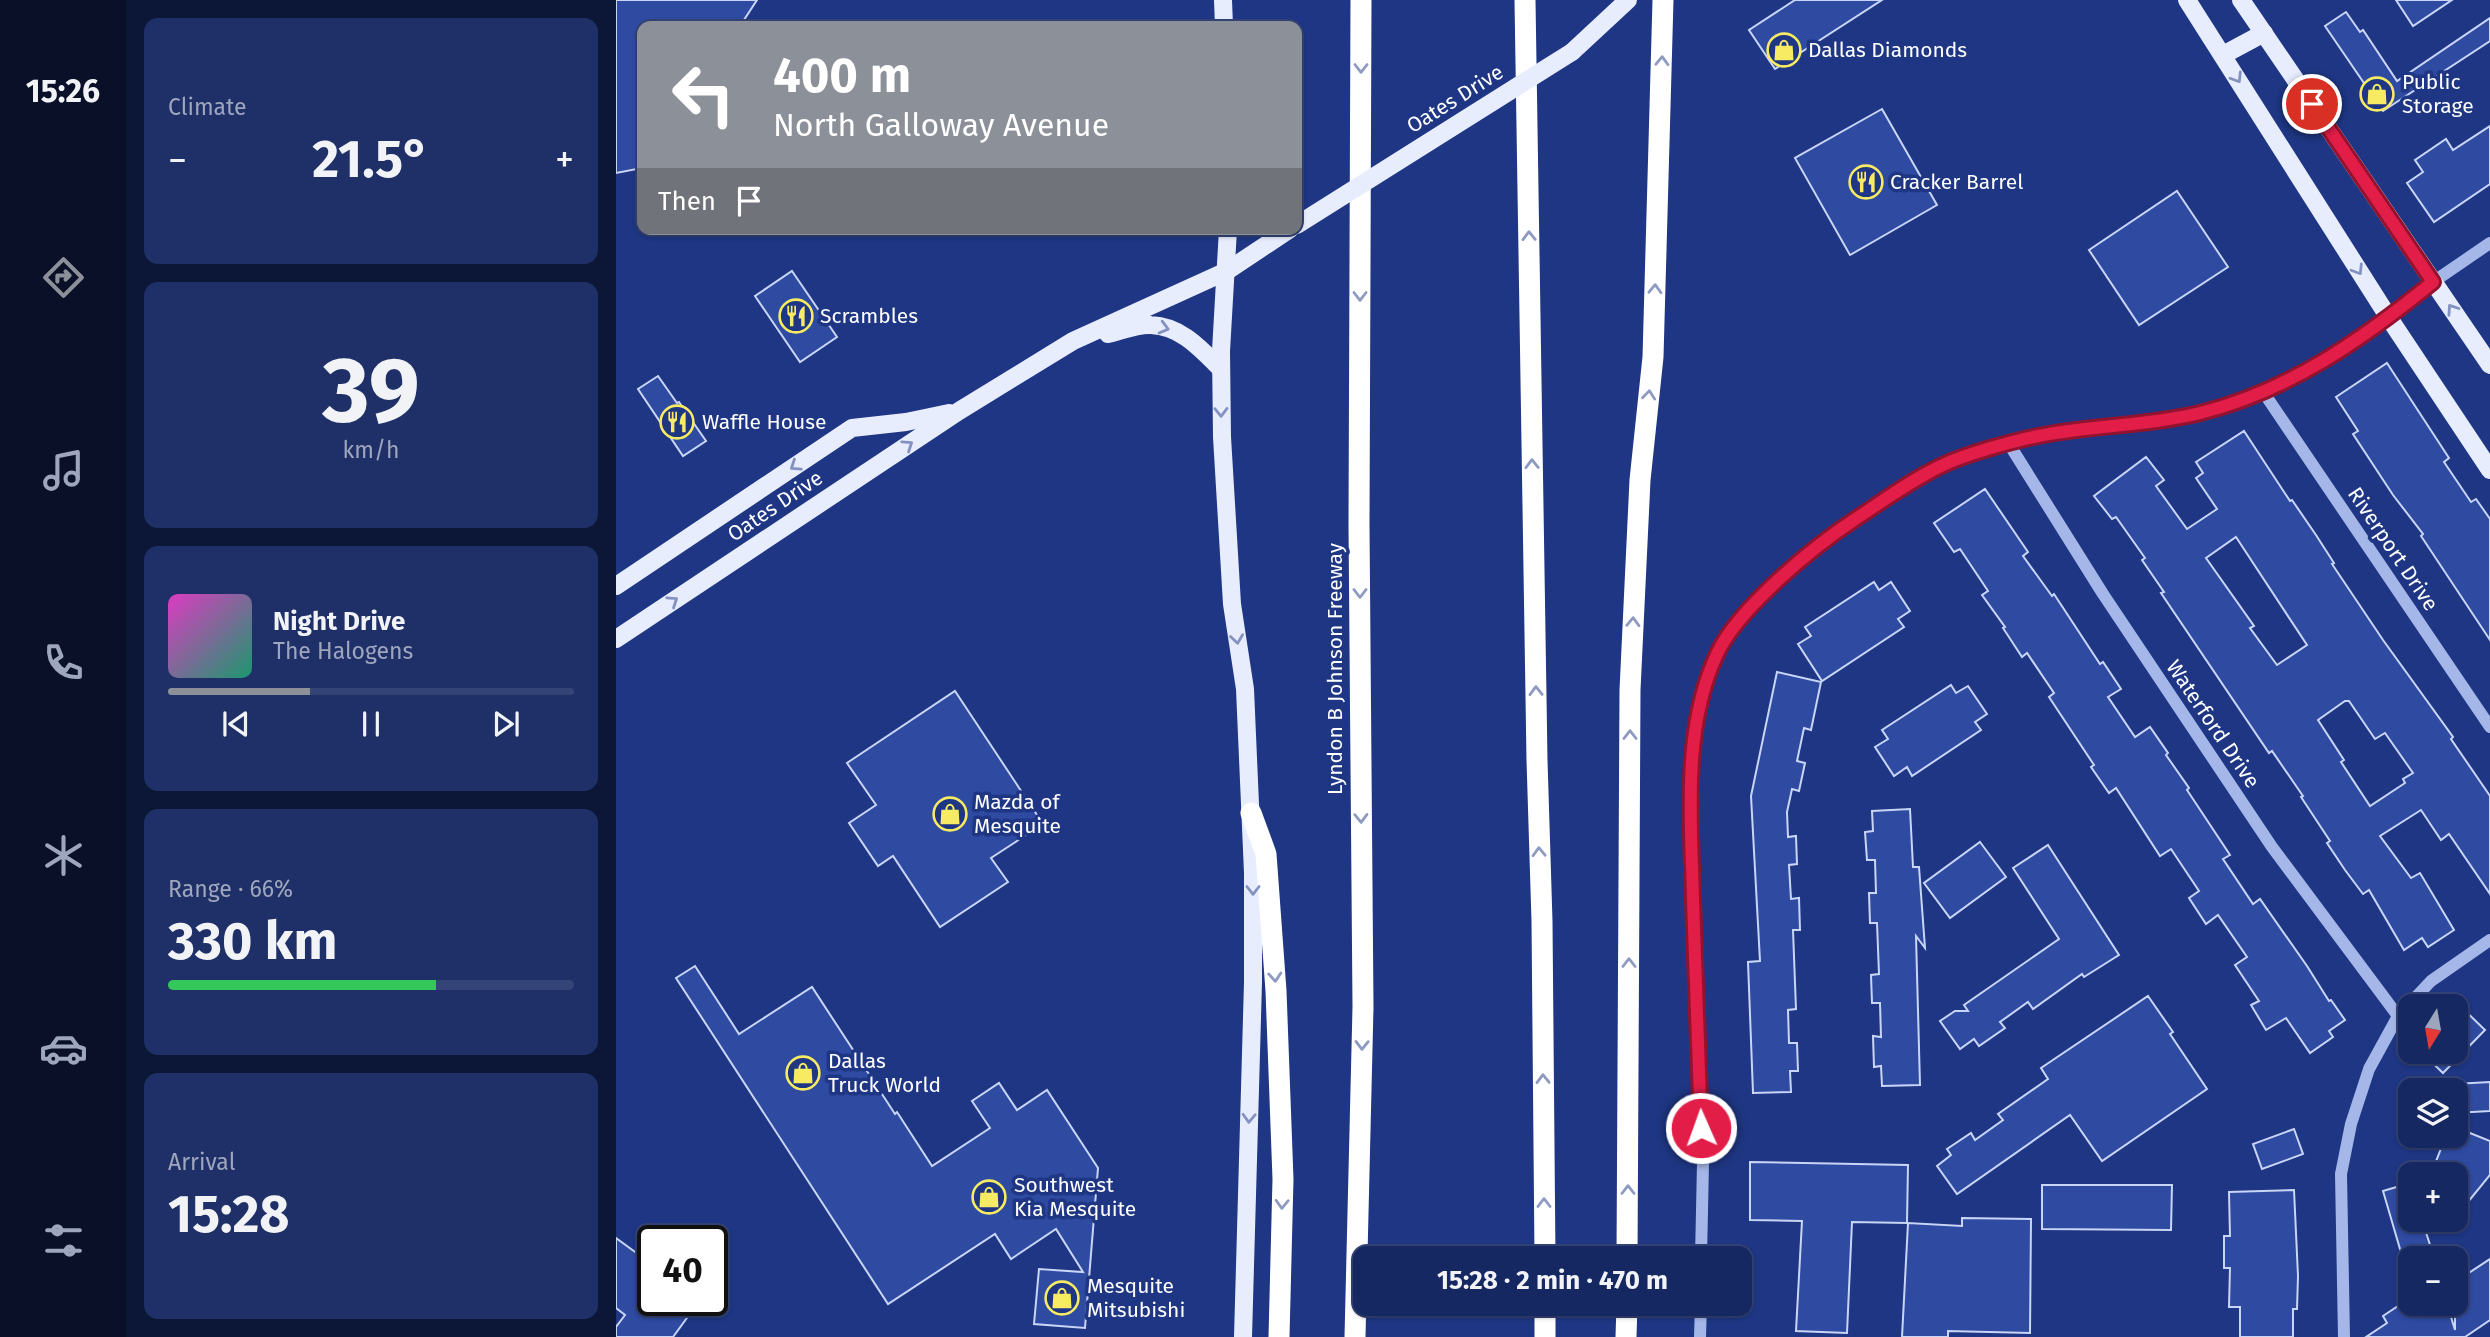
<!DOCTYPE html>
<html lang="en">
<head>
<meta charset="utf-8">
<style>
  :root { --surface:#162862; --page:#1f3068; --text:#f1f3f6; --muted:#9ea6be; --line:#354477; --accent:#8c9099 }
  body { margin:0; font-family:"Fira Sans",sans-serif; background:var(--page); color:var(--text); height:100vh; display:flex; flex-direction:column; font-size:26px; white-space:nowrap }
  * { box-sizing:border-box; margin:0 }
  p { font-size:23px; color:var(--muted) }
  .icon { flex:none; width:38px; height:38px; fill:none; stroke:currentColor; stroke-width:2; stroke-linecap:round; stroke-linejoin:round }
  .map { position:relative; flex:1; overflow:hidden }
  .panel { display:flex; flex-direction:column; gap:18px; padding:18px; background:#0c1636; width:490px }
  .panel>* { flex:none }
  .top-card { position:absolute; left:21px; top:21px; width:665px; height:214px; border-radius:14px; box-shadow:0 2px 5px #0004,0 0 0 2px var(--line); background:#8c9099; color:#fff; overflow:hidden }
  .needle { width:46px; rotate:191deg }
  .buttons { position:absolute; left:1782px; top:994px; display:grid; gap:14px }
  .buttons a { display:grid; place-items:center; width:70px; height:70px; border-radius:14px; background:var(--surface); box-shadow:0 2px 5px #0004,0 0 0 2px var(--line); font-size:35px }
  .speed { position:absolute; left:21px; top:1225px; display:flex; gap:14px; font-size:35px; font-weight:700; text-align:center }
  .speed>* { display:grid; place-content:center; width:91px; height:91px; border-radius:50%; background:var(--surface); box-shadow:0 2px 5px #0004,0 0 0 2px var(--line); line-height:1 }
  .speed .limit { border:4px solid #111; border-radius:10px; background:#fff; color:#111 }
  .pin { position:absolute; display:grid; place-items:center; width:60px; height:60px; color:#fff; margin:-30px; border:4px solid #fff; border-radius:50%; box-shadow:0 2px 7px #0007 }
  .me { position:absolute; width:77px; margin:-38px; rotate:358deg; stroke-linejoin:round; filter:drop-shadow(0 0 5px #0008) }
  .turn { display:flex; align-items:center; gap:24px; height:147px; padding:0 21px; font-size:32px }
  .turn .icon { width:91px; height:91px; stroke-width:2.5 }
  .turn b { display:block; font-size:49px; line-height:60px }
  .then { display:flex; align-items:center; height:66px; padding:0 21px; background:#0003; gap:14px; font-size:26px }
  .big { font-size:52px; font-weight:700; line-height:1.1 }
  .panel .tile { flex:1; display:flex; flex-direction:column; justify-content:center; gap:10px; min-width:0; padding:0 24px; border-radius:14px; background:var(--page) }
  .panel .dial { align-items:center; gap:0 }
  .dial b { font-size:91px; line-height:1 }
  .song { display:flex; align-items:center; gap:21px }
  .cover { width:84px; height:84px; border-radius:10px; background:linear-gradient(135deg,hsl(310 70% 55%),hsl(160 70% 35%)) }
  .played { height:7px; border-radius:4px; background:linear-gradient(90deg,var(--accent) 35%,var(--line) 35%) }
  .keys { display:flex; justify-content:space-around; direction:ltr }
  .heat { display:flex; justify-content:space-between; align-items:center; font-size:38px; direction:ltr }
  .charge { height:10px; border-radius:5px; background:linear-gradient(90deg,#34c759 66%,var(--line) 0) }
  .trip { position:absolute; left:737px; top:1246px; width:399px; height:70px; border-radius:14px; background:var(--surface); box-shadow:0 2px 5px #0004,0 0 0 2px var(--line); font-weight:700; line-height:70px; text-align:center }
  main { display:flex; flex:1; min-height:0 }
  .menu { display:flex; flex-direction:column; width:126px; justify-content:space-around; align-items:center; background:#091027; color:var(--muted) }
  .menu .icon { width:49px; height:49px }
  .menu .active { color:var(--accent) }
  .menu b { font-size:32px; color:var(--text) }
  .map>svg:first-child { display:block }
  .building { fill:#2e4aa1; stroke:#c9d5f7; stroke-width:2; fill-rule:evenodd }
  .lines { fill:none; stroke-linecap:round; stroke-linejoin:round }
  .minor { stroke:#a5b6e9; stroke-width:12 }
  .major { stroke:#e8edfe; stroke-width:18 }
  .highway { stroke:#fff; stroke-width:21 }
  .major-bridge { stroke:#e8edfe; stroke-width:18 }
  .oneway { stroke:#8e9ac1 }
  .oneway2 { stroke:#8392c0 }
  .route-casing { stroke:#92132f; stroke-width:18 }
  .route { stroke:#e11d48; stroke-width:12 }
  .labels { text-anchor:middle; dominant-baseline:central; stroke-width:7; stroke-linejoin:round; paint-order:stroke }
  .poi-label { font-size:21px; fill:#fff; stroke:#1e3683; text-anchor:start }
  .street-label { font-size:21px; fill:#fff; stroke:#1e3683 }
</style>
</head>
<body>
<main>
<nav class="menu">
<b>15:26</b>
<svg class="icon active" aria-label="directions" viewBox="0 0 24 24"><path d="M12 3l9 9-9 9-9-9zM9 14v-3h6M13 9l2 2-2 2"/></svg>
<svg class="icon" aria-label="music" viewBox="0 0 24 24"><path d="M9 18V5l10-2v13"/><circle cx="6" cy="18" r="3"/><circle cx="16" cy="16" r="3"/></svg>
<svg class="icon" aria-label="phone" viewBox="0 0 24 24"><path d="M5 4h4l2 5-3 2q2 4 5 5l2-3 5 2v4C11 20 4 13 5 4z"/></svg>
<svg class="icon" aria-label="climate" viewBox="0 0 24 24"><path d="M12 3v18M4 7l16 10M4 17L20 7"/></svg>
<svg class="icon" aria-label="car" viewBox="0 0 24 24"><path d="M5 17H2v-5l4-1 3-4h7l3 4 3 1v5h-3M9 17h6M6 11h13"/><circle cx="7" cy="17" r="2"/><circle cx="17" cy="17" r="2"/></svg>
<svg class="icon" aria-label="filters" viewBox="0 0 24 24"><path d="M4 7h16M4 17h16"/><circle cx="9" cy="7" r="2"/><circle cx="15" cy="17" r="2"/></svg>
</nav>
<section class="panel">
<div class="tile"><p>Climate</p>
<div class="heat"><a>−</a><b class="big">21.5°</b><a>+</a></div>
</div>
<div class="tile dial"><b>39</b><p>km/h</p></div>
<div class="tile">
<div class="song"><i class="cover"></i><div><b>Night Drive</b><p>The Halogens</p></div></div>
<div class="played"></div>
<div class="keys"><svg class="icon" aria-label="previous" viewBox="0 0 24 24"><path d="M18 5L8 12l10 7zM5 5v14"/></svg><svg class="icon" aria-label="pause" viewBox="0 0 24 24"><path d="M8 5v14M16 5v14"/></svg><svg class="icon" aria-label="next" viewBox="0 0 24 24"><path d="M6 5l10 7-10 7zM19 5v14"/></svg></div>
</div>
<div class="tile"><p>Range · 66%</p><b class="big">330 km</b><div class="charge"></div></div>
<div class="tile"><p>Arrival</p><b class="big">15:28</b></div>
</section>
<div class="map">
<svg width="1874" height="1337" viewBox="0 0 1874 1337">
  <rect width="100%" height="100%" fill="#1e3683"/>
  <g class="building">
    <polygon points="0,0 141,0 124,26 26,26 26,168 0,173"/>
    <polygon points="1179,0 1266,0 1159,69 1133,30"/>
    <polygon points="1780,0 1836,0 1797,26"/>
    <polygon points="1730,12 1744,32 1747,30 1781,81 1874,18 1874,41 1767,111 1709,26"/>
    <polygon points="1266,109 1321,205 1234,255 1179,158"/>
    <polygon points="1874,126 1874,184 1818,222 1791,183 1807,172 1799,160 1830,139 1837,150"/>
    <polygon points="1561,191 1612,267 1523,325 1473,250"/>
    <polygon points="176,271 221,337 184,362 139,296"/>
    <polygon points="1771,363 1833,458 1828,462 1855,502 1860,499 1874,519 1874,640 1805,536 1807,534 1777,495 1737,434 1742,431 1720,397"/>
    <polygon points="42,376 61,403 63,402 90,441 67,456 22,389"/>
    <path d="M1628 431 1674 501 1676 500 1700 535 1718 563 1716 564 1767 640 1837 737 1835 739 1874 796V894L1833 834 1825 840 1805 810 1764 836 1795 878 1804 873 1838 930 1812 947 1806 938 1788 950 1753 890 1747 894 1729 870 1711 843 1714 841 1685 797 1687 796 1656 751 1653 753 1545 593 1548 592 1526 560 1529 558 1500 517 1496 519 1478 496 1530 457 1548 480 1540 486 1571 529 1601 509 1580 478 1587 473 1580 462ZM1620 537 1691 645 1661 665 1634 628 1638 626 1590 558ZM1729 701H1733L1759 739 1769 733 1797 773 1787 779 1789 783 1754 806 1725 762 1728 760 1702 720Z"/>
    <polygon points="1369,489 1412,552 1407,556 1436,596 1438,594 1484,664 1487,662 1505,689 1492,697 1519,737 1534,727 1552,753 1550,755 1573,788 1571,790 1614,855 1607,859 1637,904 1644,899 1691,966 1713,1001 1715,1000 1729,1020 1713,1031 1717,1037 1694,1053 1670,1018 1650,1030 1635,1005 1643,1001 1619,965 1631,957 1602,915 1590,924 1573,898 1583,891 1555,849 1544,856 1500,788 1493,793 1475,767 1478,765 1433,697 1438,693 1411,653 1406,657 1387,628 1389,627 1366,595 1372,591 1344,549 1338,552 1318,523"/>
    <polygon points="1258,582 1263,590 1275,582 1294,611 1282,619 1288,627 1206,681 1182,644 1195,636 1189,627"/>
    <polygon points="1161,672 1205,682 1195,730 1188,728 1181,761 1189,763 1183,791 1176,789 1171,812 1172,837 1180,836 1181,864 1173,865 1175,899 1183,898 1184,930 1177,930 1180,1009 1172,1010 1173,1043 1181,1043 1182,1071 1174,1071 1175,1092 1137,1093 1132,962 1144,961 1135,796"/>
    <polygon points="1335,685 1340,693 1352,686 1371,714 1359,722 1365,730 1296,776 1291,767 1278,776 1259,747 1272,739 1266,730"/>
    <polygon points="339,691 427,824 375,858 392,882 324,927 277,856 262,866 233,823 260,805 231,763"/>
    <polygon points="1294,809 1297,867 1303,867 1309,948 1300,936 1304,1085 1266,1086 1265,1066 1258,1067 1257,1036 1265,1037 1264,1003 1256,1003 1255,975 1263,974 1261,923 1254,923 1253,893 1260,893 1259,860 1251,860 1249,832 1257,831 1256,811"/>
    <polygon points="1364,842 1390,877 1334,918 1308,883"/>
    <polygon points="1432,845 1503,955 1468,977 1466,974 1417,1009 1412,1002 1384,1022 1389,1028 1363,1046 1358,1039 1344,1049 1324,1021 1339,1011 1352,1011 1348,1005 1443,939 1397,868"/>
    <polygon points="79,966 123,1034 196,987 279,1114 281,1112 316,1166 374,1128 356,1101 383,1083 401,1110 431,1090 482,1168 469,1328 418,1324 423,1269 467,1272 440,1229 395,1259 379,1234 272,1304 60,978"/>
    <polygon points="1532,996 1557,1032 1554,1034 1591,1089 1486,1161 1454,1115 1341,1194 1321,1166 1335,1155 1331,1149 1355,1133 1359,1140 1387,1120 1382,1114 1432,1079 1425,1068"/>
    <polygon points="1839,1001 1869,1030 1827,1073 1805,1052 1839,1052"/>
    <polygon points="1874,1082 1874,1111 1839,1113 1839,1084"/>
    <polygon points="1839,1127 1874,1141 1874,1175 1839,1218 1839,1174 1815,1174 1830,1136 1839,1136"/>
    <polygon points="1678,1129 1687,1154 1646,1169 1637,1144"/>
    <polygon points="1134,1162 1292,1165 1291,1223 1236,1222 1231,1333 1180,1331 1186,1221 1134,1220"/>
    <polygon points="1794,1183 1794,1220 1806,1220 1815,1248 1794,1254 1794,1266 1789,1266 1767,1191"/>
    <polygon points="1426,1185 1556,1185 1555,1230 1426,1229"/>
    <polygon points="1678,1190 1682,1276 1681,1309 1677,1309 1677,1337 1624,1337 1624,1307 1613,1307 1614,1268 1608,1268 1608,1236 1614,1236 1613,1192"/>
    <polygon points="1346,1218 1415,1219 1414,1333 1332,1331 1332,1337 1286,1337 1292,1223 1346,1226"/>
    <polygon points="0,1238 37,1265 37,1300 84,1300 57,1337 0,1337 0,1327 9,1315 0,1308"/>
    <polygon points="1874,1259 1874,1320 1849,1337 1750,1337 1771,1323 1767,1316 1785,1304 1831,1304 1839,1330 1839,1282"/>
  </g>
  <g class="lines">
    <g class="minor">
      <polyline points="1648,393 1874,727"/>
      <polyline points="1393,444 1487,594 1656,847 1782,1016"/>
      <polyline points="1085,1258 1087,1163 1076,856 1076,769 1084,704 1102,651 1129,613 1215,535 1284,488 1331,463 1418,437 1454,430 1516,425 1584,413 1648,393 1708,362 1773,318 1817,282 1874,243"/>
      <polyline points="1084,1337 1085,1304"/>
      <polyline points="1728,1337 1725,1174 1735,1124 1753,1069 1782,1016 1815,981 1874,940"/>
    </g>
    <g class="major">
      <polyline points="607,0 608,26"/>
      <polyline points="1571,0 1773,318 1874,470"/>
      <polyline points="1625,0 1874,365"/>
      <polyline points="956,52 1012,0"/>
      <polyline points="1607,55 1648,33"/>
      <polyline points="612,229 605,351 606,437 616,604 629,689 637,873 637,982 627,1337"/>
      <path d="M492 334C505 331 522 324 535 325 565 326 585 349 605 369"/>
      <polyline points="0,586 236,428 290,422 333,413"/>
      <polyline points="0,639 343,411 457,341 611,271 674,229"/>
    </g>
    <g class="highway">
      <polyline points="909,0 921,760 926,921 929,1258"/>
      <polyline points="635,813 650,854 660,991 667,1179 663,1337"/>
      <polyline points="1011,1258 1014,690 1024,480 1037,357 1047,0"/>
      <polyline points="929,1304 929,1337"/>
      <polyline points="739,1337 747,1007 743,525 745,0"/>
      <polyline points="1010,1337 1011,1304"/>
    </g>
    <polyline class="major-bridge" points="681,225 956,52"/>
  </g>
  <defs><path id="oneway-chevron" d="M-2-3.5L2.5 0L-2 3.5" fill="none" stroke-width="1.6" stroke-linecap="round" stroke-linejoin="round" transform="scale(1.75)"/></defs>
  <g class="oneway">
    <use href="#oneway-chevron" transform="translate(1046 61) rotate(-88)"/>
    <use href="#oneway-chevron" transform="translate(745 68) rotate(90)"/>
    <use href="#oneway-chevron" transform="translate(913 236) rotate(-91)"/>
    <use href="#oneway-chevron" transform="translate(1039 289) rotate(-88)"/>
    <use href="#oneway-chevron" transform="translate(744 296) rotate(90)"/>
    <use href="#oneway-chevron" transform="translate(1033 395) rotate(-84)"/>
    <use href="#oneway-chevron" transform="translate(916 464) rotate(-91)"/>
    <use href="#oneway-chevron" transform="translate(744 593) rotate(90)"/>
    <use href="#oneway-chevron" transform="translate(1017 622) rotate(-88)"/>
    <use href="#oneway-chevron" transform="translate(920 691) rotate(-91)"/>
    <use href="#oneway-chevron" transform="translate(1014 735) rotate(-90)"/>
    <use href="#oneway-chevron" transform="translate(745 818) rotate(89)"/>
    <use href="#oneway-chevron" transform="translate(923 852) rotate(-92)"/>
    <use href="#oneway-chevron" transform="translate(1013 963) rotate(-90)"/>
    <use href="#oneway-chevron" transform="translate(659 977) rotate(86)"/>
    <use href="#oneway-chevron" transform="translate(746 1045) rotate(91)"/>
    <use href="#oneway-chevron" transform="translate(927 1079) rotate(-91)"/>
    <use href="#oneway-chevron" transform="translate(1012 1190) rotate(-90)"/>
    <use href="#oneway-chevron" transform="translate(928 1203) rotate(-90)"/>
    <use href="#oneway-chevron" transform="translate(666 1204) rotate(92)"/>
  </g>
  <g class="oneway2">
    <use href="#oneway-chevron" transform="translate(1621 78) rotate(58)"/>
    <use href="#oneway-chevron" transform="translate(1742 270) rotate(58)"/>
    <use href="#oneway-chevron" transform="translate(1836 309) rotate(-124)"/>
    <use href="#oneway-chevron" transform="translate(548 328) rotate(15)"/>
    <use href="#oneway-chevron" transform="translate(605 412) rotate(89)"/>
    <use href="#oneway-chevron" transform="translate(292 445) rotate(-34)"/>
    <use href="#oneway-chevron" transform="translate(179 466) rotate(146)"/>
    <use href="#oneway-chevron" transform="translate(57 601) rotate(-34)"/>
    <use href="#oneway-chevron" transform="translate(621 639) rotate(82)"/>
    <use href="#oneway-chevron" transform="translate(637 890) rotate(90)"/>
    <use href="#oneway-chevron" transform="translate(633 1118) rotate(92)"/>
  </g>
  <g class="lines">
    <defs>
      <path id="route" d="M1085 1128C1082 1052 1079 975 1077 898 1075 818 1066 726 1102 652 1123 608 1197 547 1238 520 1267 501 1295 480 1327 465 1350 454 1397 441 1422 436 1476 425 1531 426 1584 413 1673 391 1747 339 1817 282L1696 104"/>
    </defs>
    <use href="#route" class="route-casing"/>
    <use href="#route" class="route"/>
  </g>
  <defs>
    <symbol id="shop-ring" viewBox="-11 -11 22 22"><circle r="9.5" fill="#1e3683" stroke="#f8eb64" stroke-width="1.5"/><path d="M-5-2.5h2.3a2.7 3.5 0 0 1 5.4 0H5L5.5 6h-11ZM-1.5-2.5h3a1.5 2.3 0 0 0-3 0Z" fill="#f8eb64"/></symbol>
    <symbol id="restaurant-ring" viewBox="-11 -11 22 22"><circle r="9.5" fill="#1e3683" stroke="#f8eb64" stroke-width="1.5"/><path d="M-5-6h1v4h1v-4h1v4h1v-4h1v5L-1.5 .5V6h-2V.5L-5-1ZM5-6V6H3V1.5H1.5Q1.5-4 5-6Z" fill="#f8eb64"/></symbol>
  </defs>
  <g fill-rule="evenodd">
    <use href="#shop-ring" x="1149" y="31" width="38" height="38"/>
    <use href="#shop-ring" x="1742" y="75" width="38" height="38"/>
    <use href="#restaurant-ring" x="1231" y="163" width="38" height="38"/>
    <use href="#restaurant-ring" x="161" y="297" width="38" height="38"/>
    <use href="#restaurant-ring" x="42" y="403" width="38" height="38"/>
    <use href="#shop-ring" x="315" y="795" width="38" height="38"/>
    <use href="#shop-ring" x="168" y="1054" width="38" height="38"/>
    <use href="#shop-ring" x="354" y="1178" width="38" height="38"/>
    <use href="#shop-ring" x="427" y="1279" width="38" height="38"/>
  </g>
  <g class="labels">
    <g class="poi-label">
      <text x="1192" y="50">Dallas Diamonds</text>
      <text x="1786" y="82">Public<tspan x="1786" dy="24">Storage</tspan></text>
      <text x="1274" y="182">Cracker Barrel</text>
      <text x="204" y="316">Scrambles</text>
      <text x="86" y="422">Waffle House</text>
      <text x="358" y="802">Mazda of<tspan x="358" dy="24">Mesquite</tspan></text>
      <text x="212" y="1061">Dallas<tspan x="212" dy="24">Truck World</tspan></text>
      <text x="398" y="1185">Southwest<tspan x="398" dy="24">Kia Mesquite</tspan></text>
      <text x="471" y="1286">Mesquite<tspan x="471" dy="24">Mitsubishi</tspan></text>
    </g>
    <g class="street-label">
      <text transform="translate(839 99) rotate(-32)">Oates Drive</text>
      <text transform="translate(159 506) rotate(-34)">Oates Drive</text>
      <text transform="translate(1777 549) rotate(56)">Riverport Drive</text>
      <text transform="translate(719 669) rotate(-90)">Lyndon B Johnson Freeway</text>
      <text transform="translate(1597 724) rotate(56)">Waterford Drive</text>
    </g>
  </g>
</svg>
<div class="buttons">
<a><svg class="needle" viewBox="-14 -14 28 28"><path d="M0-13l5 13h-10z" fill="#e53935"/><path d="M0 13l5-13h-10z" fill="#9ea6be"/></svg></a>
<a><svg class="icon" aria-label="layers" viewBox="0 0 24 24"><path d="M12 4l9 5-9 5-9-5zM3 14l9 5 9-5"/></svg></a>
<a>+</a>
<a>−</a>
</div>
<div class="speed"><div class="limit">40</div></div>
<div class="pin" style="left:1696px;top:104px;background:#d93025"><svg class="icon" aria-label="arrive" viewBox="0 0 24 24"><path d="M6 21V4h12l-3 4 3 4H6"/></svg></div>
<svg class="me" style="left:1085px;top:1128px" viewBox="-20 -20 40 40"><circle r="17" fill="#e11d48" stroke="#fff" stroke-width="3"/><path d="M0-11L8 9 0 5-8 9z" fill="#fff"/></svg>
<div class="trip">15:28 · 2 min · 470 m</div>
<div class="top-card">
<div class="turn"><svg class="icon" aria-label="left" viewBox="0 0 24 24"><path d="M17 20v-9H6M10 6l-5 5 5 5"/></svg><div><b>400 m</b>North Galloway Avenue</div></div>
<div class="then">Then<svg class="icon" aria-label="arrive" viewBox="0 0 24 24"><path d="M6 21V4h12l-3 4 3 4H6"/></svg></div>
</div>
</div>
</main>
</body>
</html>
